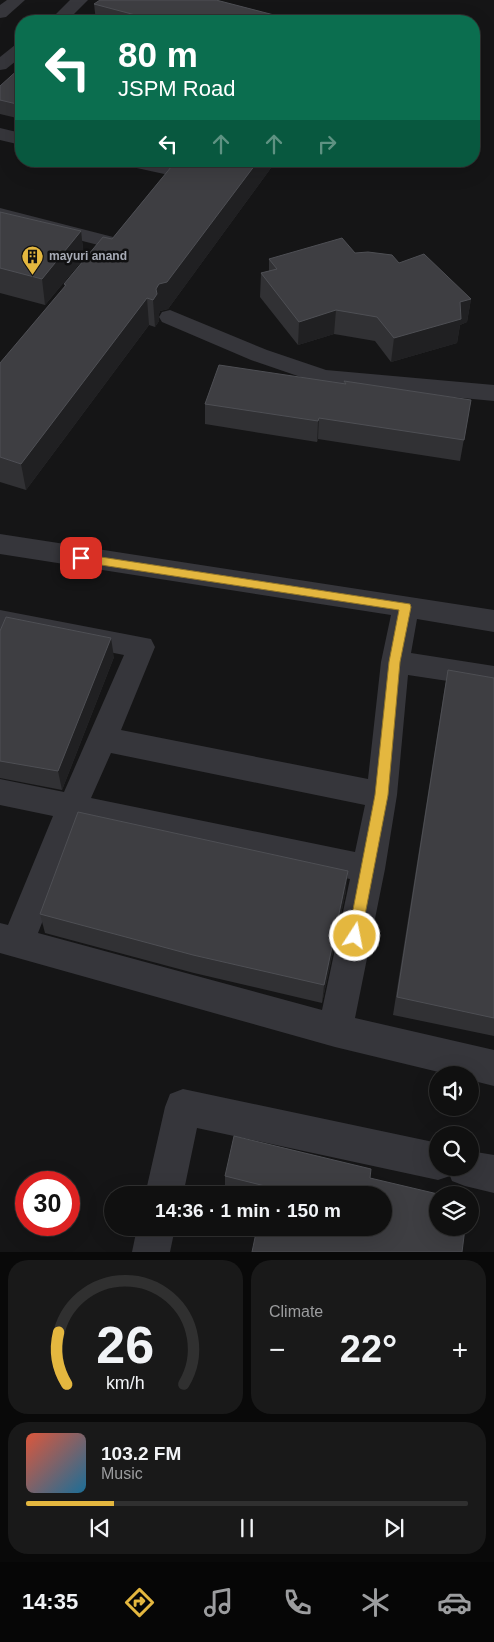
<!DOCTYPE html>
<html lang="en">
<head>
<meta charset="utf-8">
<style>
  :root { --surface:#101010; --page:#191919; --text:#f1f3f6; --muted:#9c9d9f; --line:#303030; --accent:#e4b73f }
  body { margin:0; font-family:Helvetica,sans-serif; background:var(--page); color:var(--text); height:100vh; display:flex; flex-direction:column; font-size:19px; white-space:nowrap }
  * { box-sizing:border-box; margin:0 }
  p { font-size:16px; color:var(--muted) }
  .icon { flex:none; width:28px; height:28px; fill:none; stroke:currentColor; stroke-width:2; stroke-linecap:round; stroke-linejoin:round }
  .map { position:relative; height:1252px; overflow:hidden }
  .sheet { display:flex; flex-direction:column; gap:8px; padding:8px; background:#090909; flex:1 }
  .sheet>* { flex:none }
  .hud { position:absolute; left:15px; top:15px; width:465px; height:152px; border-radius:20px; box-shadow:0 5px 20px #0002,0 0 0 1px var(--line); background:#0b6e4f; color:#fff; overflow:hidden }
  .tools { position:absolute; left:429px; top:1066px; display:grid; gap:10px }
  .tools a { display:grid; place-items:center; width:50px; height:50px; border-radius:50%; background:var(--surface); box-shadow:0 5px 20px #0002,0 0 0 1px var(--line); font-size:25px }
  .speed { position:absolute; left:15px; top:1171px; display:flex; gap:10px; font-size:25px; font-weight:700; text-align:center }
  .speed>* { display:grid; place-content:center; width:65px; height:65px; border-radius:50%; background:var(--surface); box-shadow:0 5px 20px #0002,0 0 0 1px var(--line); line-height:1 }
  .speed .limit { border:8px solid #d22; background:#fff; color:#111 }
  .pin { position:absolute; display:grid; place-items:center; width:42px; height:42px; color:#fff; margin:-21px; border-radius:10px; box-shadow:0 2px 8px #0006 }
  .me { position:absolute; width:55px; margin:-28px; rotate:11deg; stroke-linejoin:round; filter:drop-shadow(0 0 4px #0008) }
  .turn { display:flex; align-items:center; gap:18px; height:105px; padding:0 20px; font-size:22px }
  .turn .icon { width:65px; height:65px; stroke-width:2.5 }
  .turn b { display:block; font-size:35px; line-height:42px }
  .lanes { display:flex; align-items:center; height:48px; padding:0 20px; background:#0003; justify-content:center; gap:25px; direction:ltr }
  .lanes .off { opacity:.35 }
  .big { font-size:38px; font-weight:700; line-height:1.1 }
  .sheet .tile { flex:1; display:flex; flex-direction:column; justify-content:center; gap:8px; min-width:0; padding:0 18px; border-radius:20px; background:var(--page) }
  .sheet .dial { align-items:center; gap:0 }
  .dial svg { height:130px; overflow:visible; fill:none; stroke:var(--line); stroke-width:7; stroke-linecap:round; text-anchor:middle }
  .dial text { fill:var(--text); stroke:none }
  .song { display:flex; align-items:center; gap:15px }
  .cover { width:60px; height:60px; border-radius:8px; background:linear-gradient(135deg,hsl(10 70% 55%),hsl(200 70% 35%)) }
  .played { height:5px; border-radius:2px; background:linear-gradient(90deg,var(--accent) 20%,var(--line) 20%) }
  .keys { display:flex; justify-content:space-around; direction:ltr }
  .heat { display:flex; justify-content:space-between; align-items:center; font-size:28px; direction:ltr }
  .sheet .tiles { flex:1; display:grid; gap:8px; grid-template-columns:1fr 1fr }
  .tile:last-child { grid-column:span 2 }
  .trip { position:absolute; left:104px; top:1186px; width:288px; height:50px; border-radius:25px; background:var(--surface); box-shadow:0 5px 20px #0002,0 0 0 1px var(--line); font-weight:700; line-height:50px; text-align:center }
  .dock { display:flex; height:80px; justify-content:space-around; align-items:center; background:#060606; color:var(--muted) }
  .dock .icon { width:35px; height:35px }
  .dock .current { color:var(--accent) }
  .dock b { font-size:22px; color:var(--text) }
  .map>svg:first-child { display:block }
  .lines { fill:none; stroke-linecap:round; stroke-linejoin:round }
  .minor { fill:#36363b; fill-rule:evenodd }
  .wall { fill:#313134 }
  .shaded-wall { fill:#202022 }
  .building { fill:#3e3e42; stroke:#4e4f54 }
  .route { fill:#e4b73f; stroke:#947729 }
  .labels { text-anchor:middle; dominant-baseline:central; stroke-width:5; stroke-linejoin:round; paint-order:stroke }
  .far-poi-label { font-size:12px; font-weight:bold; fill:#a7abb6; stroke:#101011; text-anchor:start }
</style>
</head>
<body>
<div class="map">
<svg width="494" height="1252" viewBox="0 0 494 1252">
  <rect width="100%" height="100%" fill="#151516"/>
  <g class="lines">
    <g class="minor">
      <polygon points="7,0 25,0 6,17 0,18 0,5"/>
      <polygon points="70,0 88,0 67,21 49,21"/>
      <polygon points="21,44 21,57 6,69 0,70 0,57 15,45"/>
      <polygon points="0,128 21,133 21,145 0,140"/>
      <polygon points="120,161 159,161 185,167 188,171 185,175 178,177 123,165"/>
      <polygon points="0,208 117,238 120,242 117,246 110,248 0,220"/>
      <polygon points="170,310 267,350 326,370 494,385 494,401 324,385 251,360 162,322 159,317 162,312"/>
      <path d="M0 534 494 610V632L417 619 411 653 494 666V688L408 675 397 795 385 869 355 1018 494 1050V1086L470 1080V1075H451L335 1047 0 953V923L8 925 53 816 0 805V779L64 792 124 655 4 631 0 633V610L151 639 155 647 121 730 368 779 381 662 391 615 0 554ZM111 753 365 805 355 852 91 798ZM81 822 350 879 322 1010 38 933Z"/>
      <polygon points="183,1089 438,1143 438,1168 470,1168 470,1151 494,1155 494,1193 465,1186 452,1181 450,1176 438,1180 197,1128 183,1195 145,1195 165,1107 170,1094"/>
      <polygon points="137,1228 175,1228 170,1252 132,1252"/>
    </g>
  </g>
  <g class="wall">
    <polygon points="94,4 274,15 274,21 96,21"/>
    <polygon points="21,67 21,119 0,114 0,100"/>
    <polygon points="176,161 276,161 168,309 160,311 159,314 159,321 155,327 149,325 26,490 0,482 0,363 65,287 64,284 112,239"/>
    <polygon points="0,212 81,231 84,258 45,305 0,293"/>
    <polygon points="355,253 399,263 471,299 467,322 460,325 457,343 391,362 375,341 334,334 298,345 260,297 261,273 269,271 269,259"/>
    <polygon points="344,381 471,400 460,461 318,439 317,442 205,424 205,404 344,384"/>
    <polygon points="0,631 114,657 62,790 0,778"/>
    <polygon points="448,670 494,678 494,1036 393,1015 444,692"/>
    <polygon points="346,891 322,1003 194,973 45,933 40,914"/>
    <polygon points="225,1176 370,1178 382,1195 244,1195 225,1190"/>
  </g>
  <g class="shaded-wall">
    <polygon points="274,15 274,21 267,21"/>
    <polygon points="258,161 276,161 168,309 160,311 159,314 159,321 155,327 153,300 156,289 159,284"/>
    <polygon points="81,231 84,258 45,305 42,279"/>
    <polygon points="147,298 149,325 26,490 21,464"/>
    <polygon points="471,299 467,322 460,325 457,343 391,362 394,338 460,302"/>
    <polygon points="336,310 334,334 298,345 299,322"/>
    <polygon points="319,418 318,439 317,442 318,421"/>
    <polygon points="111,638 114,657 62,790 58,771"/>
    <polygon points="348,871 346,891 322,1003 324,985"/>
  </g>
  <g class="building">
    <polygon points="100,0 216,0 274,15 267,21 158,21 94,4"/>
    <polygon points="21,67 21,105 0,100 0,86"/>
    <polygon points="176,161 258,161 167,282 159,284 156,289 157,294 153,300 147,298 21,464 0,457 0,363 66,285 64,284 103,237 112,239"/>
    <polygon points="0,212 81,231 42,279 0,268"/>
    <polygon points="342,238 355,253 368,252 392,255 399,263 424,254 471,299 460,302 461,319 394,338 377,317 336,310 299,322 261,273 277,269 269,259"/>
    <polygon points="219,365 346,384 344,381 471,400 464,440 319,418 318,421 205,404"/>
    <polygon points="6,617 111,638 58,771 0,761 0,631"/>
    <polygon points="448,670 494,678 494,1018 397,997"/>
    <polygon points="78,812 348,871 324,985 193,955 40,914"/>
    <polygon points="234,1136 371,1169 370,1178 442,1195 438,1195 438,1228 465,1228 462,1252 252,1252 257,1228 382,1228 382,1195 264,1195 265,1186 225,1176"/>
  </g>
  <polygon class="route" points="81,554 410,604 411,607 400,662 388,795 360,941 355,943 350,941 348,936 375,795 389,662 399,610 81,562 76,558"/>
  <defs>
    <symbol id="building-pin" viewBox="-11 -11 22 30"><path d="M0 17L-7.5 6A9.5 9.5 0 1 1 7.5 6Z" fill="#e4b73f" stroke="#101011"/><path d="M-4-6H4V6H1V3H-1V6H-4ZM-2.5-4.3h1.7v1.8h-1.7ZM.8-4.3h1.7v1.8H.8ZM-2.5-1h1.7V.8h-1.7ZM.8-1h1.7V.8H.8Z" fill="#111"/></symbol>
  </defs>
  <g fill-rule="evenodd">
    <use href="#building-pin" x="20" y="244" width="25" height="34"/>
  </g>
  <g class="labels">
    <g class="far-poi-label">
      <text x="49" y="256">mayuri anand</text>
    </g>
  </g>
</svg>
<div class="tools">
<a><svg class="icon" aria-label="sound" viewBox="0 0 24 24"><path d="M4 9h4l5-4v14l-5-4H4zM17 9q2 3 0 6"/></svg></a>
<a><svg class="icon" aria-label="search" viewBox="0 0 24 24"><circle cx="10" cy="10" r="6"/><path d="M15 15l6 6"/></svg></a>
<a><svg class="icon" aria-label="layers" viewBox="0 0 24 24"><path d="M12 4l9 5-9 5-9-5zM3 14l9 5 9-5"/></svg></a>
</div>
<div class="speed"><div class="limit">30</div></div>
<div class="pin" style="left:81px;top:558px;background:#d93025"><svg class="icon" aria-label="arrive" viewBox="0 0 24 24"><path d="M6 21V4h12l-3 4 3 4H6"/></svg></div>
<svg class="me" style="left:355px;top:936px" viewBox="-20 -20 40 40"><circle r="17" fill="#e4b73f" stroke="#fff" stroke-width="3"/><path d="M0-11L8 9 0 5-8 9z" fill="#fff"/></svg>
<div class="trip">14:36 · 1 min · 150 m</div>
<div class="hud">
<div class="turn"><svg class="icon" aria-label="left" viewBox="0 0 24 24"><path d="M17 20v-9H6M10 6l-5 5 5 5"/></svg><div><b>80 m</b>JSPM Road</div></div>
<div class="lanes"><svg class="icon" aria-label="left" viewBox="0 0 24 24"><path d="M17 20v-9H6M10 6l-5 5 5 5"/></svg><svg class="icon off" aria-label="ahead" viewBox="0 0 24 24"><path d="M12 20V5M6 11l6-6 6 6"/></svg><svg class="icon off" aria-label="ahead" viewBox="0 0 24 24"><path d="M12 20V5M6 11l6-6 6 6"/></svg><svg class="icon off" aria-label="right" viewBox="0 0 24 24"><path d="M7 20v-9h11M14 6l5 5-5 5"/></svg></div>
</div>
</div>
<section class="sheet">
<div class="tiles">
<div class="tile dial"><svg viewBox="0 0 100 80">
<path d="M14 69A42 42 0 1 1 86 69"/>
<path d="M14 69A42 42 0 0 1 9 37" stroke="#e4b73f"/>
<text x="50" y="56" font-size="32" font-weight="700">26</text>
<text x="50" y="72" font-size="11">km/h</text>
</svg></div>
<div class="tile"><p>Climate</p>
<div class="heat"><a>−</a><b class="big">22°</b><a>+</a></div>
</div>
<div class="tile">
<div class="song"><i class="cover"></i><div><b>103.2 FM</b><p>Music</p></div></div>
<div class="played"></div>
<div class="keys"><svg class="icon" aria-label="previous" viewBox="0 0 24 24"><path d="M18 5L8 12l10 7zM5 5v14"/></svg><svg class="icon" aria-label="pause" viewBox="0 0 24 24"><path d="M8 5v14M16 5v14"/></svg><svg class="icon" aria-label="next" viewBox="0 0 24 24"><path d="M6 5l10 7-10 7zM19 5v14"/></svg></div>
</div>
</div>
</section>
<nav class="dock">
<b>14:35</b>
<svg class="icon current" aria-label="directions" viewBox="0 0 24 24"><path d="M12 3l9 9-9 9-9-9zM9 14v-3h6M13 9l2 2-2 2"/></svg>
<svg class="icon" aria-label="music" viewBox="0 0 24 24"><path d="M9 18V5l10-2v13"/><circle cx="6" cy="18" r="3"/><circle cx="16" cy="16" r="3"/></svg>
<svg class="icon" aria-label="phone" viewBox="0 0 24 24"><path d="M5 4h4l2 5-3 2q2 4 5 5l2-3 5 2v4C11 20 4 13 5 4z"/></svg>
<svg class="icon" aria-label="climate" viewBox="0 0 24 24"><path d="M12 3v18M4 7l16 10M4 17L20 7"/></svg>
<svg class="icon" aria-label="car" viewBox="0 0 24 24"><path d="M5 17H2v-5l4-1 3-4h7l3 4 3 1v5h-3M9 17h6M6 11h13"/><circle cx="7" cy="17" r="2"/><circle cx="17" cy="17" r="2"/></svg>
</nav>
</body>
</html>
